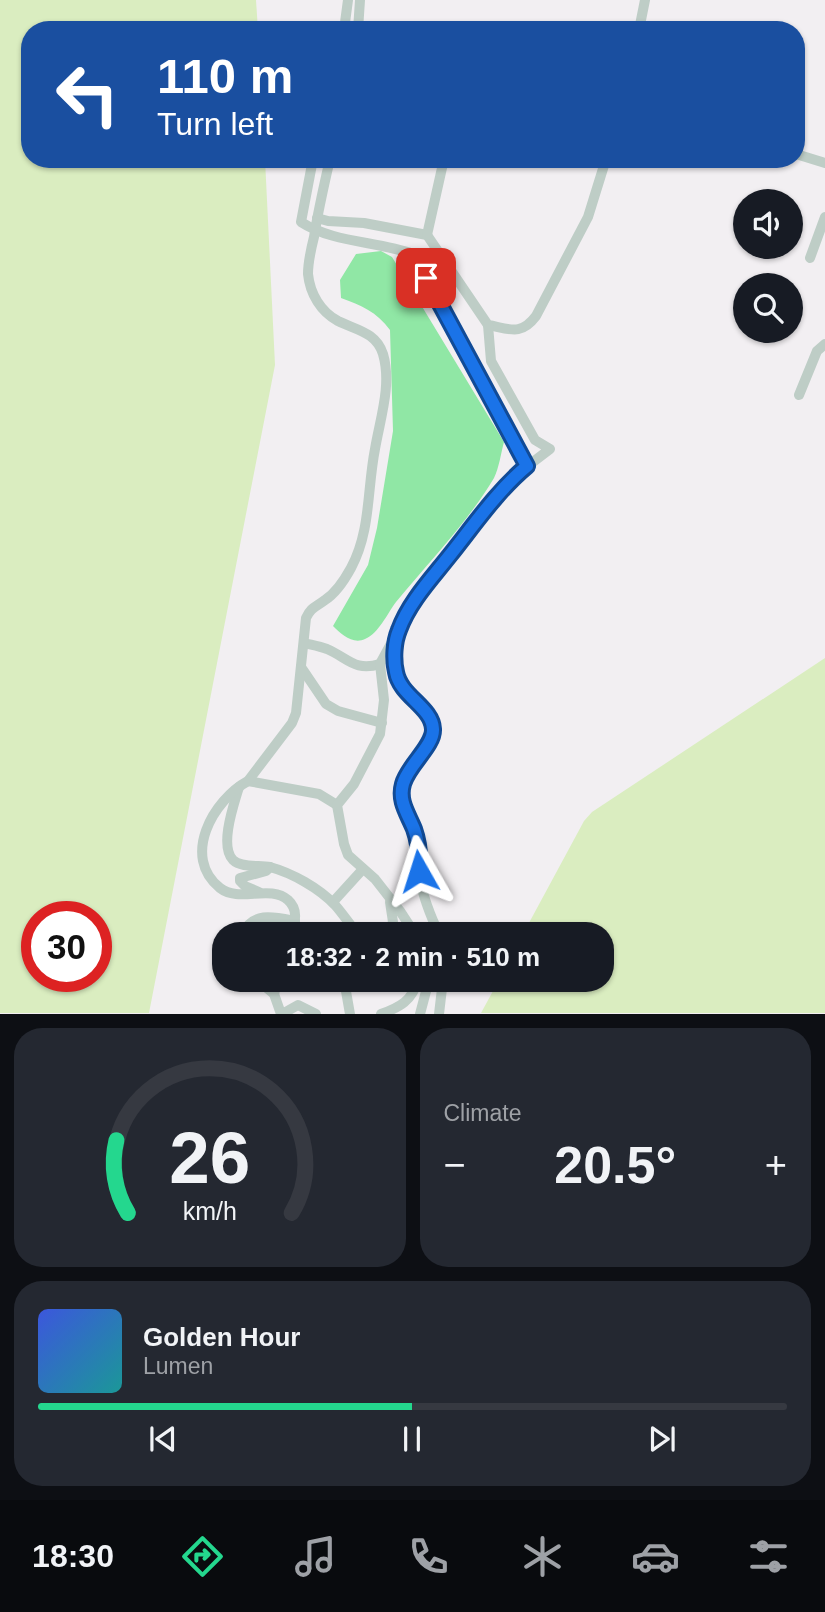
<!DOCTYPE html>
<html lang="en">
<head>
<meta charset="utf-8">
<style>
  :root { --surface:#171b24; --page:#242831; --text:#f1f3f6; --muted:#9ea1a6; --line:#363941; --accent:#24d78e }
  body { margin:0; font-family:Helvetica,sans-serif; background:var(--page); color:var(--text); height:100vh; display:flex; flex-direction:column; font-size:26px; white-space:nowrap }
  * { box-sizing:border-box; margin:0 }
  p { font-size:23px; color:var(--muted) }
  .icon { flex:none; width:38px; height:38px; fill:none; stroke:currentColor; stroke-width:2; stroke-linecap:round; stroke-linejoin:round }
  .map { position:relative; height:1014px; overflow:hidden }
  .panel { display:flex; flex-direction:column; gap:14px; padding:14px; background:#0d0f14; flex:1 }
  .panel>* { flex:none }
  .top-card { position:absolute; left:21px; top:21px; width:784px; height:147px; border-radius:28px; box-shadow:0 2px 5px #0004; background:#1a4fa0; color:#fff; overflow:hidden }
  .controls { position:absolute; left:733px; top:189px; display:grid; gap:14px }
  .controls a { display:grid; place-items:center; width:70px; height:70px; border-radius:50%; background:var(--surface); box-shadow:0 2px 5px #0004; font-size:35px }
  .speed { position:absolute; left:21px; top:901px; display:flex; gap:14px; font-size:35px; font-weight:700; text-align:center }
  .speed>* { display:grid; place-content:center; width:91px; height:91px; border-radius:50%; background:var(--surface); box-shadow:0 2px 5px #0004; line-height:1 }
  .speed .limit { border:10px solid #d22; background:#fff; color:#111 }
  .pin { position:absolute; display:grid; place-items:center; width:60px; height:60px; color:#fff; margin:-30px; border-radius:14px; box-shadow:0 4px 10px #0006 }
  .me { position:absolute; width:77px; margin:-38px; rotate:354deg; stroke-linejoin:round; filter:drop-shadow(0 0 5px #0008) }
  .turn { display:flex; align-items:center; gap:24px; height:147px; padding:0 21px; font-size:32px }
  .turn .icon { width:91px; height:91px; stroke-width:2.5 }
  .turn b { display:block; font-size:49px; line-height:60px }
  .big { font-size:52px; font-weight:800; line-height:1.1 }
  .panel .widget { flex:1; display:flex; flex-direction:column; justify-content:center; gap:10px; min-width:0; padding:0 24px; border-radius:28px; background:var(--page) }
  .panel .dial { align-items:center; gap:0 }
  .dial svg { height:182px; overflow:visible; fill:none; stroke:var(--line); stroke-width:7; stroke-linecap:round; text-anchor:middle }
  .dial text { fill:var(--text); stroke:none }
  .song { display:flex; align-items:center; gap:21px }
  .cover { width:84px; height:84px; border-radius:10px; background:linear-gradient(135deg,hsl(230 70% 55%),hsl(180 70% 35%)) }
  .played { height:7px; border-radius:4px; background:linear-gradient(90deg,var(--accent) 50%,var(--line) 50%) }
  .keys { display:flex; justify-content:space-around; direction:ltr }
  .heat { display:flex; justify-content:space-between; align-items:center; font-size:38px; direction:ltr }
  .panel .tiles { flex:1; display:grid; gap:14px; grid-template-columns:1fr 1fr }
  .widget:last-child { grid-column:span 2 }
  .trip { position:absolute; left:212px; top:922px; width:402px; height:70px; border-radius:28px; background:var(--surface); box-shadow:0 2px 5px #0004; font-weight:800; line-height:70px; text-align:center }
  .tabs { display:flex; height:112px; justify-content:space-around; align-items:center; background:#090b0e; color:var(--muted) }
  .tabs .icon { width:49px; height:49px }
  .tabs .active { color:var(--accent) }
  .tabs b { font-size:32px; color:var(--text) }
  .map>svg:first-child { display:block }
  .green { fill:#daedc0; fill-rule:evenodd }
  .water { fill:#90e7a5 }
  .lines { fill:none; stroke-linecap:round; stroke-linejoin:round }
  .minor { stroke:#becdc6; stroke-width:10 }
  .route-casing { stroke:#114b97; stroke-width:18 }
  .route { stroke:#1a73e8; stroke-width:12 }
</style>
</head>
<body>
<div class="map">
<svg width="825" height="1014" viewBox="0 0 825 1014">
  <rect width="100%" height="100%" fill="#f2eff2"/>
  <g class="green">
    <path d="M0 0H256L258 30H30V159H265L275 365 149 1013H0ZM37 917H96V976H37Z"/>
    <polygon points="825,658 825,1013 481,1013 499,980 602,980 602,934 523,934 584,821 592,812"/>
  </g>
  <path class="water" d="M381 251 392 257 504 442C501 453 499 468 494 478 467 523 429 562 396 602 387 614 379 633 365 639 353 645 341 634 333 626L368 565 377 528 393 431 390 330C377 312 361 305 341 298L340 280 356 254Z"/>
  <g class="lines">
    <g class="minor">
      <polyline points="344,30 348,0"/>
      <polyline points="358,30 360,0"/>
      <polyline points="474,30 475,27"/>
      <polyline points="639,30 645,0"/>
      <polyline points="796,154 825,163"/>
      <path d="M313 159 301 222C333 243 377 241 413 254L527 466"/>
      <path d="M317 218 328 221 364 223 427 235 488 325C510 329 521 336 536 316L588 217 606 159"/>
      <polyline points="427,235 444,159"/>
      <polyline points="810,258 825,217"/>
      <polyline points="799,395 817,351 825,344"/>
      <path d="M397 638C394 661 393 682 410 699 419 707 431 715 433 728 434 745 408 765 403 784 397 805 412 822 417 841 421 855 419 869 421 883 424 900 432 919 439 934"/>
      <path d="M304 643C312 645 319 646 327 649 348 658 355 672 380 664"/>
      <polyline points="301,667 326,704 338,711 382,723"/>
      <polyline points="248,781 319,794 337,805"/>
      <path d="M239 787C234 804 219 846 233 860 241 868 259 865 270 867 292 873 319 888 335 905 343 914 350 925 358 934"/>
      <polyline points="259,892 245,886 240,881 240,878 266,871 270,867"/>
      <polyline points="333,902 363,869"/>
      <path d="M243 934C252 911 275 917 295 921V925"/>
      <path d="M291 934C295 922 299 910 288 900 270 884 239 903 220 888 181 857 213 800 248 781L292 723 296 713 306 618C311 607 316 607 325 600 336 593 345 579 351 568 371 531 367 489 375 449 380 419 392 385 383 354 376 332 356 330 338 321 321 312 310 294 308 274 308 262 311 249 314 237 318 211 324 185 330 159"/>
      <polyline points="388,934 393,922 390,902"/>
      <polyline points="415,934 400,911 375,879 348,855 344,844 337,805 354,784 380,734 384,700 380,664 406,616 433,577 512,478 550,449 535,440 491,361 488,325"/>
      <polyline points="257,980 274,994 281,1014"/>
      <polyline points="344,980 350,1014"/>
      <polyline points="274,994 278,980"/>
      <polyline points="282,1014 298,1005 316,1014"/>
      <path d="M381 1014C400 1007 412 1001 418 980"/>
      <polyline points="420,1014 429,980"/>
      <polyline points="439,1014 443,980"/>
    </g>
  </g>
  <g class="lines">
    <defs>
      <path id="route" d="M419 871C420 857 419 843 414 829 408 814 398 801 403 784 408 765 434 746 433 729 432 707 400 696 396 672 393 659 394 642 399 630 409 602 432 578 450 555 474 525 497 491 527 466L426 278"/>
    </defs>
    <use href="#route" class="route-casing"/>
    <use href="#route" class="route"/>
  </g>
</svg>
<div class="controls">
<a><svg class="icon" aria-label="sound" viewBox="0 0 24 24"><path d="M4 9h4l5-4v14l-5-4H4zM17 9q2 3 0 6"/></svg></a>
<a><svg class="icon" aria-label="search" viewBox="0 0 24 24"><circle cx="10" cy="10" r="6"/><path d="M15 15l6 6"/></svg></a>
</div>
<div class="speed"><div class="limit">30</div></div>
<div class="pin" style="left:426px;top:278px;background:#d93025"><svg class="icon" aria-label="arrive" viewBox="0 0 24 24"><path d="M6 21V4h12l-3 4 3 4H6"/></svg></div>
<svg class="me" style="left:419px;top:871px" viewBox="-20 -20 40 40"><path d="M0-17L14 15 0 8-14 15z" fill="#1a73e8" stroke="#fff" stroke-width="4"/></svg>
<div class="trip">18:32 · 2 min · 510 m</div>
<div class="top-card">
<div class="turn"><svg class="icon" aria-label="left" viewBox="0 0 24 24"><path d="M17 20v-9H6M10 6l-5 5 5 5"/></svg><div><b>110 m</b>Turn left</div></div>
</div>
</div>
<section class="panel">
<div class="tiles">
<div class="widget dial"><svg viewBox="0 0 100 80">
<path d="M14 69A42 42 0 1 1 86 69"/>
<path d="M14 69A42 42 0 0 1 9 37" stroke="#24d78e"/>
<text x="50" y="56" font-size="32" font-weight="700">26</text>
<text x="50" y="72" font-size="11">km/h</text>
</svg></div>
<div class="widget"><p>Climate</p>
<div class="heat"><a>−</a><b class="big">20.5°</b><a>+</a></div>
</div>
<div class="widget">
<div class="song"><i class="cover"></i><div><b>Golden Hour</b><p>Lumen</p></div></div>
<div class="played"></div>
<div class="keys"><svg class="icon" aria-label="previous" viewBox="0 0 24 24"><path d="M18 5L8 12l10 7zM5 5v14"/></svg><svg class="icon" aria-label="pause" viewBox="0 0 24 24"><path d="M8 5v14M16 5v14"/></svg><svg class="icon" aria-label="next" viewBox="0 0 24 24"><path d="M6 5l10 7-10 7zM19 5v14"/></svg></div>
</div>
</div>
</section>
<nav class="tabs">
<b>18:30</b>
<svg class="icon active" aria-label="directions" viewBox="0 0 24 24"><path d="M12 3l9 9-9 9-9-9zM9 14v-3h6M13 9l2 2-2 2"/></svg>
<svg class="icon" aria-label="music" viewBox="0 0 24 24"><path d="M9 18V5l10-2v13"/><circle cx="6" cy="18" r="3"/><circle cx="16" cy="16" r="3"/></svg>
<svg class="icon" aria-label="phone" viewBox="0 0 24 24"><path d="M5 4h4l2 5-3 2q2 4 5 5l2-3 5 2v4C11 20 4 13 5 4z"/></svg>
<svg class="icon" aria-label="climate" viewBox="0 0 24 24"><path d="M12 3v18M4 7l16 10M4 17L20 7"/></svg>
<svg class="icon" aria-label="car" viewBox="0 0 24 24"><path d="M5 17H2v-5l4-1 3-4h7l3 4 3 1v5h-3M9 17h6M6 11h13"/><circle cx="7" cy="17" r="2"/><circle cx="17" cy="17" r="2"/></svg>
<svg class="icon" aria-label="filters" viewBox="0 0 24 24"><path d="M4 7h16M4 17h16"/><circle cx="9" cy="7" r="2"/><circle cx="15" cy="17" r="2"/></svg>
</nav>
</body>
</html>
